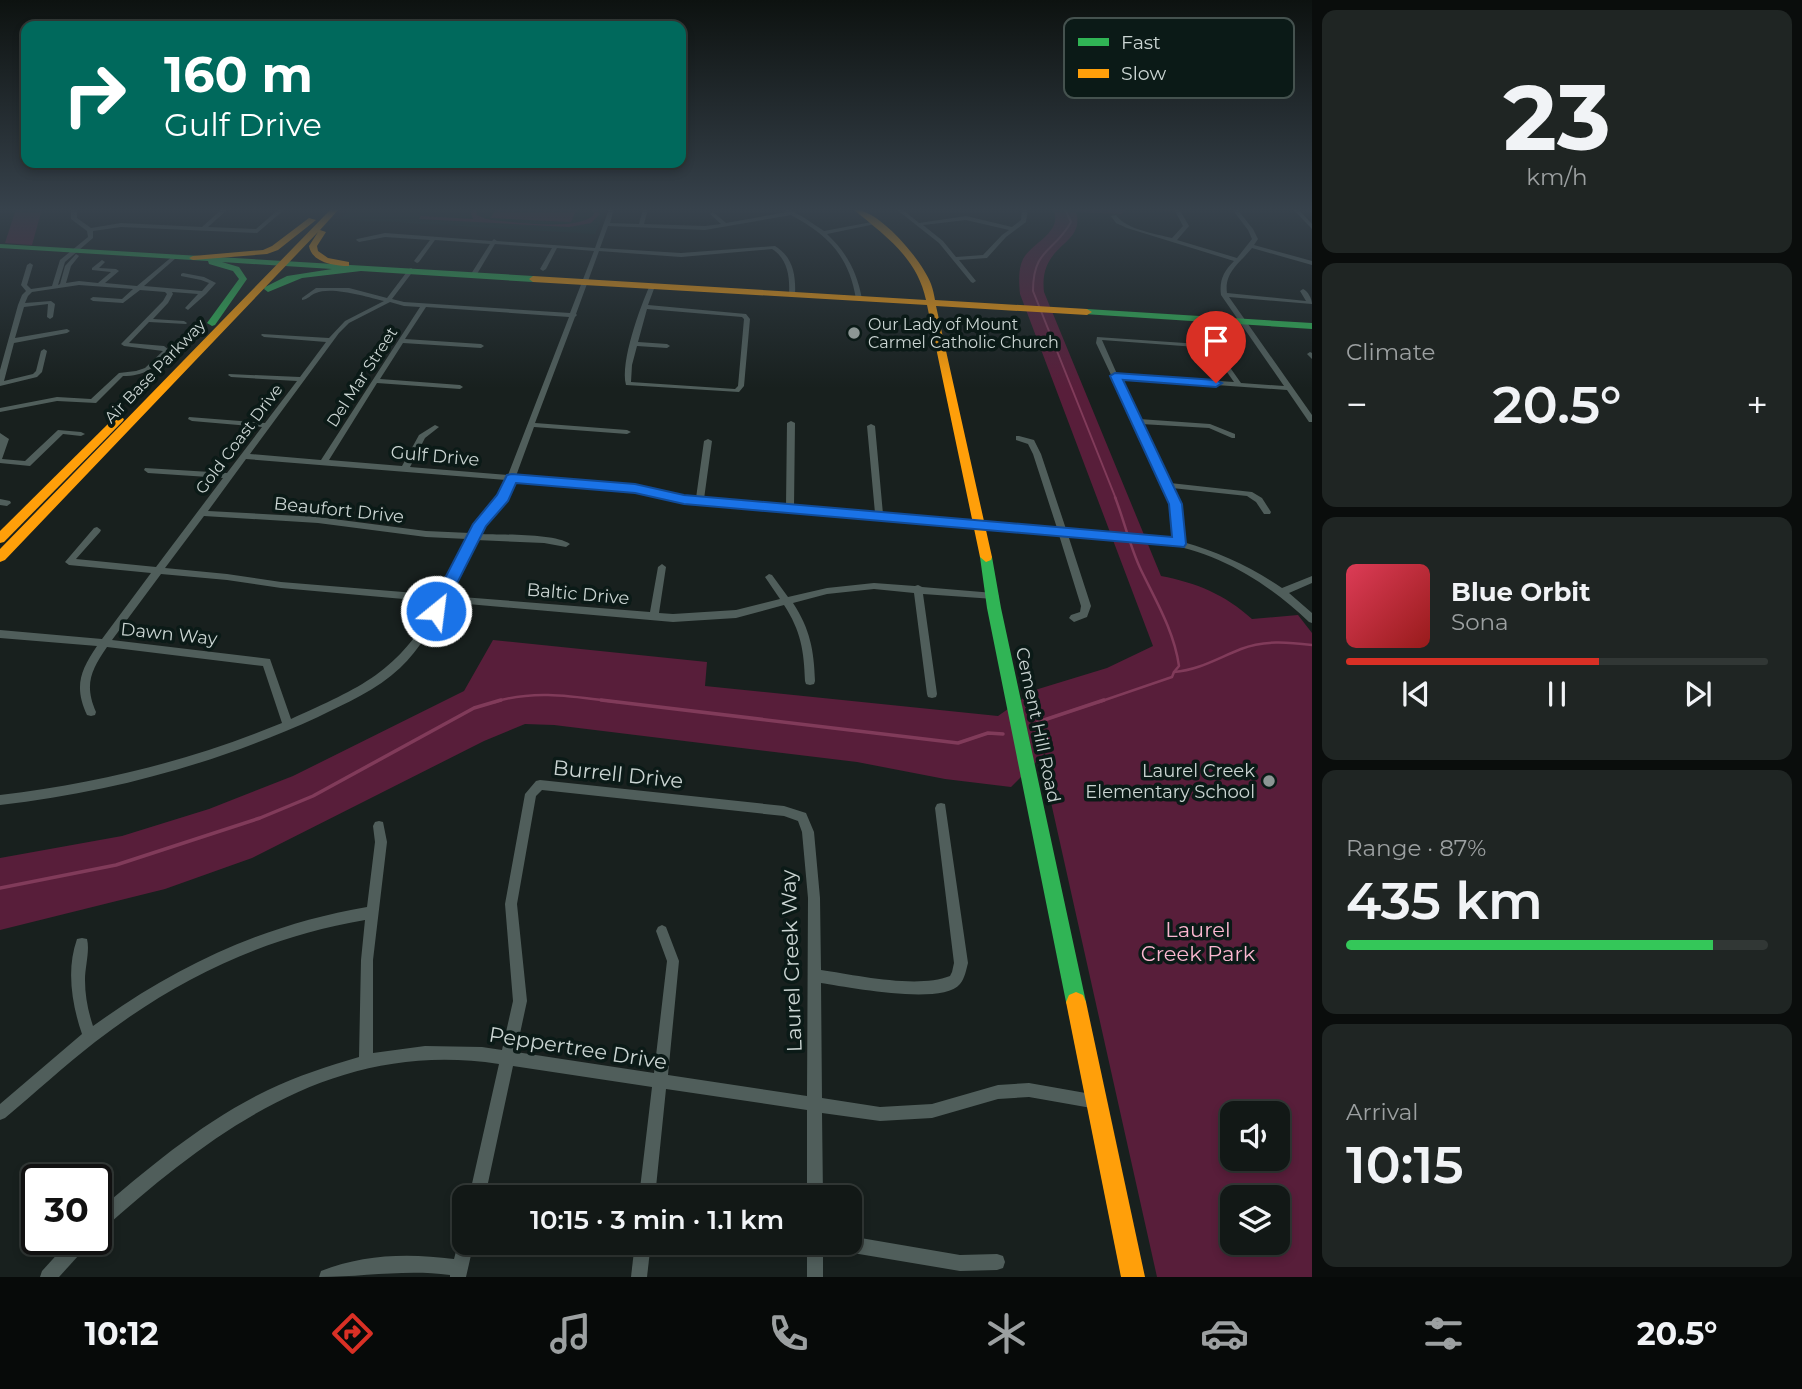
<!DOCTYPE html>
<html lang="en">
<head>
<meta charset="utf-8">
<style>
  :root { --surface:#121816; --page:#1f2523; --text:#f1f3f6; --muted:#9ca0a1; --line:#313735; --accent:#d93025 }
  body { margin:0; font-family:Montserrat,sans-serif; background:var(--page); color:var(--text); height:100vh; display:flex; flex-direction:column; font-size:26px; white-space:nowrap }
  * { box-sizing:border-box; margin:0 }
  p { font-size:23px; color:var(--muted) }
  .icon { flex:none; width:38px; height:38px; fill:none; stroke:currentColor; stroke-width:2; stroke-linecap:round; stroke-linejoin:round }
  .map { position:relative; flex:1; overflow:hidden }
  .side { display:flex; flex-direction:column; gap:10px; padding:10px; background:#0a0d0c; width:490px }
  .side>* { flex:none }
  .guide { position:absolute; left:21px; top:21px; width:665px; height:147px; border-radius:14px; box-shadow:0 4px 10px #0003,0 0 0 2px var(--line); background:#00695c; color:#fff; overflow:hidden }
  .buttons { position:absolute; left:1220px; top:1101px; display:grid; gap:14px }
  .buttons a { display:grid; place-items:center; width:70px; height:70px; border-radius:14px; background:var(--surface); box-shadow:0 4px 10px #0003,0 0 0 2px var(--line); font-size:35px }
  .speed { position:absolute; left:21px; top:1164px; display:flex; gap:14px; font-size:35px; font-weight:700; text-align:center }
  .speed>* { display:grid; place-content:center; width:91px; height:91px; border-radius:50%; background:var(--surface); box-shadow:0 4px 10px #0003,0 0 0 2px var(--line); line-height:1 }
  .speed .limit { border:4px solid #111; border-radius:10px; background:#fff; color:#111 }
  .pin { position:absolute; display:grid; place-items:center; width:60px; height:60px; color:#fff; margin:-72px -30px; border-radius:50% 50% 50% 0; rotate:-45deg; box-shadow:0 0 7px #0007 }
  .pin .icon { rotate:45deg }
  .me { position:absolute; width:77px; margin:-38px; rotate:29deg; stroke-linejoin:round; filter:drop-shadow(0 0 5px #0008) }
  .turn { display:flex; align-items:center; gap:24px; height:147px; padding:0 28px; font-size:32px }
  .turn .icon { width:91px; height:91px; stroke-width:2.5 }
  .turn b { display:block; font-size:49px; line-height:60px }
  .big { font-size:52px; font-weight:600; line-height:1.1 }
  .side .tile { flex:1; display:flex; flex-direction:column; justify-content:center; gap:10px; min-width:0; padding:0 24px; border-radius:14px; background:var(--page) }
  .side .dial { align-items:center; gap:0 }
  .dial b { font-size:91px; line-height:1 }
  .song { display:flex; align-items:center; gap:21px }
  .cover { width:84px; height:84px; border-radius:10px; background:linear-gradient(135deg,hsl(350 70% 55%),hsl(0 70% 35%)) }
  .played { height:7px; border-radius:4px; background:linear-gradient(90deg,var(--accent) 60%,var(--line) 60%) }
  .keys { display:flex; justify-content:space-around; direction:ltr }
  .heat { display:flex; justify-content:space-between; align-items:center; font-size:38px; direction:ltr }
  .charge { height:10px; border-radius:5px; background:linear-gradient(90deg,#34c759 87%,var(--line) 0) }
  .trip { position:absolute; left:452px; top:1185px; width:410px; height:70px; border-radius:14px; background:var(--surface); box-shadow:0 4px 10px #0003,0 0 0 2px var(--line); font-weight:600; line-height:70px; text-align:center }
  .menu { display:flex; height:112px; justify-content:space-around; align-items:center; background:#070a09; color:var(--muted) }
  .menu .icon { width:49px; height:49px }
  .menu .active { color:var(--accent) }
  .menu b { font-size:32px; color:var(--text) }
  main { display:flex; flex:1; min-height:0 }
  .map>svg:first-child { display:block }
  .built { fill:#132a25 }
  .green { fill:#581e3a; fill-rule:evenodd }
  .lines { fill:none; stroke-linecap:round; stroke-linejoin:round }
  .stream-far2 { stroke:#813b5a; stroke-width:2 }
  .stream-far1 { stroke:#813b5a; stroke-width:2.5 }
  .stream { stroke:#813b5a; stroke-width:3.5 }
  .street { fill:#505e5b; fill-rule:evenodd }
  .fast { fill:#30b455; fill-rule:evenodd }
  .slow { fill:#ff9f0a; fill-rule:evenodd }
  .route { fill:#1a73e8; stroke:#114b97; stroke-width:2 }
  .poi-dot { fill:#8c9694; stroke:#0b1a17; stroke-width:2.5 }
  .labels { text-anchor:middle; dominant-baseline:central; stroke-width:7; stroke-linejoin:round; paint-order:stroke }
  .far-poi-label { font-size:16px; fill:#cbd5d3; stroke:#0b1a17; text-anchor:start }
  .far-street-label { font-size:16px; fill:#cbd5d3; stroke:#0b1a17 }
  .street-label { font-size:18px; fill:#cbd5d3; stroke:#0b1a17 }
  .poi-label { font-size:18px; fill:#cbd5d3; stroke:#0b1a17; text-anchor:end }
  .near-street-label { font-size:21px; fill:#cbd5d3; stroke:#0b1a17 }
  .near-park-label { font-size:21px; fill:#fbb7d0; stroke:#0b1a17 }
  .key { fill:#0b1a17; stroke:#45524f; stroke-width:2 }
  .key-label { font-size:19px; fill:#cbd5d3 }
</style>
</head>
<body>
<main>
<div class="map">
<svg width="1312" height="1277" viewBox="0 0 1312 1277">
  <rect width="100%" height="100%" fill="#18201e"/>
  <polygon class="built" points="349,209 606,209 595,234 340,219"/>
  <g class="green">
    <polygon points="16,209 42,209 32,245 5,243"/>
    <path d="M476 209 477 215 486 219C507 222 582 232 594 214L592 209H598L600 214 591 223 569 227 419 219 421 216 473 219 470 211Z"/>
    <polygon points="496,209 577,209 571,222 490,218"/>
    <path d="M1053 209H1171L1172 211 1127 209 1121 214 1076 212C1086 246 1038 243 1044 292L1161 576C1197 583 1224 594 1252 619L1298 615 1312 633V1277H1157L1046 780 1048 768 1045 753 1011 787 945 779 857 762 554 725 525 724 484 741 252 858 165 889 0 930V858L122 836 209 809 293 776 464 691 493 640 707 662 705 686 998 716 1035 690 1107 668 1153 646 1020 294C1019 283 1018 269 1023 259 1032 242 1064 232 1053 209ZM1232 1113H1278V1158H1232ZM1232 1197H1278V1242H1232Z"/>
  </g>
  <g class="lines">
    <path class="stream-far2" d="M1065 209 1071 222C1054 253 1033 248 1033 291L1116 499"/>
    <g class="stream-far1">
      <path d="M1115 497C1124 520 1130 547 1141 570 1156 601 1174 631 1179 666L1174 672"/>
      <path d="M495 702C535 689 576 697 617 702"/>
      <path d="M1099 702 1172 677 1174 672C1199 670 1218 658 1241 649 1264 640 1288 642 1312 645"/>
    </g>
    <g class="stream">
      <polyline points="601,700 958,743 988,733 1003,734"/>
      <polyline points="1038,722 1104,700"/>
      <polyline points="0,888 116,865 260,818 313,796 474,708 501,700"/>
    </g>
    <g class="street">
      <path d="M71 209H77V218L91 228 121 223 202 227 222 209H228L208 227 256 229 279 209H285L257 233 121 227 93 231V238L65 262 58 285 60 284 65 266 76 254 79 256 71 266 66 283 79 281 98 283 111 272 92 270V268L102 260 105 262 99 268 116 269 119 271 105 283 137 286 174 255 176 256V258L144 286 202 291 209 283 201 280 181 276V274L183 273 204 277 216 283 206 294 188 310 185 308 198 294 172 292 173 294 168 303 153 319 184 321 187 323 186 324 149 322 129 343 164 346 169 350V352C155 368 144 376 123 376L96 403 57 401 0 412V408L57 397 91 399 119 373 136 371 145 368 163 351 124 346 121 344 163 301 167 294 165 292 140 290 123 303 93 301 90 299 93 297 122 299 133 289 79 285 32 292 28 296 25 303 51 301 55 304 53 317 50 319 47 317 48 304 24 307 15 338 67 329 70 331 67 333 14 343 4 381 33 374 36 371 41 351 44 349 47 351 42 372 37 377 0 386V370L18 305 22 295 26 291 21 285 27 265 30 263 33 265 27 285 31 289 52 286 60 260 88 237 87 231 71 219Z"/>
      <path d="M609 209H614L610 223 639 224 643 209H648L644 224 705 226 721 224 710 214 713 212 726 223 787 212 785 211 788 209 803 217 824 231 877 221 880 223 827 234C847 253 857 272 862 299L859 301 856 299C849 256 828 235 791 215L705 230 608 226 600 248 681 253 775 246C793 257 796 275 795 295L792 297 789 295C790 277 788 259 772 249L681 257 599 251 576 314 577 315 575 317 535 423 627 430 631 432 627 434 534 427 516 476 635 485 684 497 696 498 704 441 708 439 712 441 704 499 786 506 787 423 791 421 795 423 794 506 875 513 867 426 871 424 875 426 883 514 1057 528 1033 454 1028 444 1016 440V436H1019L1034 440 1041 454 1066 529 1159 537 1174 540 1169 498 1096 343 1097 337 1214 345 1241 383 1284 386 1221 295C1219 280 1224 271 1234 261L1127 228 1116 223 1111 216 1116 215C1125 229 1156 234 1172 238L1183 226 1174 209H1179L1189 226 1177 240 1237 258 1252 239 1248 230 1232 209H1237L1253 229 1258 239 1254 245 1312 261V265L1252 248C1240 263 1224 272 1227 293L1306 301 1300 291 1303 289C1308 291 1312 299 1312 304L1229 297 1312 415V422H1309L1287 390 1119 378 1139 419 1210 424 1235 434V438H1232L1209 428 1141 424 1170 483 1252 492 1262 498 1271 512 1270 514H1264L1256 502 1247 496 1172 488 1177 498 1183 542C1219 552 1251 567 1282 588L1312 576V583L1289 593 1312 613V623L1309 622C1267 582 1217 551 1159 543 1129 539 1098 538 1068 535L1091 606 1087 617 1074 622 1069 618 1071 615 1080 612 1081 606 1059 535 684 503 635 491 514 481C506 501 489 514 479 534 500 535 554 533 570 544L566 547 544 543 476 540 449 596 650 612 658 567 662 564 666 567 659 613 673 614 736 610 780 599 765 577 769 574 772 575 788 597 827 588 874 583 915 586 918 585 922 587 994 593 999 596 994 599 923 594 937 694 936 697 932 698 928 697 927 694 914 593 874 589 827 594 793 603C810 629 814 650 815 681L814 684 810 685 806 684 805 681C804 651 801 631 784 605L736 618 673 622 445 602C433 626 420 649 400 668 377 690 346 703 318 717 215 764 112 792 0 805V795C100 783 189 761 282 723L263 666 107 647C91 670 84 685 96 712L95 715 91 716 87 715C74 687 80 671 97 646L0 638V630L102 639 151 573 69 565 65 562 94 528 97 527 101 530 100 532 76 559 156 567 223 478 148 473 144 470 145 468 227 473 262 427 192 421 188 419 189 417 265 423 297 381 231 377 228 375 229 374 300 377 326 342 264 337 261 335 262 334 329 338 345 321 384 301C368 297 331 286 316 293 310 295 309 299 302 300V298L316 288H349L387 298 409 269 411 268 414 270 392 299 404 302 570 313 594 251 557 248 546 269 543 271 540 269 552 248 495 244 477 274 474 276 471 274 490 244 435 240 419 262 417 263 414 261 430 240 385 237 359 242 356 240 357 239 385 233 492 241 494 239 497 241 595 248ZM390 302 404 306 420 307 321 460 250 454 339 333 349 323ZM426 307 569 317 508 475 410 467 425 438 439 427 435 425 419 435 402 466 329 460 377 383 460 389 463 387 460 385 380 379 403 343 481 348 484 346 481 344 405 339ZM1102 340 1210 348 1234 382 1117 374ZM246 459 506 480C499 501 481 514 470 533L426 531 318 517 208 511ZM204 516 318 523 426 537 467 539 440 595 281 582 227 574 165 568ZM161 574 227 580 281 588 437 602C398 673 361 687 291 719L270 659 112 640Z"/>
      <path d="M896 209H902L919 223 966 216 1012 227 1021 220 1022 209H1028L1026 222 1006 237 987 258 959 260 976 281 973 283 971 282 939 243ZM966 220 1009 230 1002 235 983 255 956 257 943 241 923 225Z"/>
      <polygon points="1293,209 1298,209 1312,224 1312,229"/>
      <path d="M650 285 655 286 648 305 746 314 750 319 744 386 739 392 626 385C620 362 640 307 650 285ZM647 309 742 317 744 319 738 386 735 389 631 382 632 365 637 346 667 348 670 346 667 344 638 342Z"/>
      <polygon points="1310,352 1312,353 1312,359 1307,354"/>
      <polygon points="58,430 81,432 85,434 81,436 63,434 30,466 0,463 0,433 9,439 2,459 25,461"/>
      <polygon points="0,499 10,501 11,503 7,506 0,505"/>
      <path d="M540 780 784 806 806 813 814 832 820 898 821 970C856 975 917 989 950 976L952 972 954 963 935 808 937 804 941 803 945 804 968 963C966 970 965 978 960 984 942 1006 848 987 821 983L822 1098 880 1107 932 1104 998 1085 1029 1083 1097 1095 1102 1097 1104 1102 1102 1107 1097 1109 1029 1097 998 1099 932 1118 880 1121 822 1113 823 1197H807V1110L666 1089 655 1197H639L652 1087 513 1066 485 1197H469L499 1064C337 1039 216 1128 102 1230L96 1232V1213C149 1167 204 1121 268 1090 297 1076 328 1066 359 1057L361 960 365 920C262 938 178 978 95 1042 64 1066 35 1093 5 1118L0 1120V1104L82 1034C72 1005 66 970 77 939L82 938 87 939C90 951 85 967 85 980 85 996 88 1011 93 1026 178 965 263 925 367 907L375 842 373 826 375 822 379 821 383 822 387 842 373 960V1053L425 1046 482 1047 502 1050 513 1001 505 904 525 794 536 781ZM542 790 784 816 798 821 802 832 808 898 807 1096 668 1075 679 961 666 927 662 925 658 927 656 931 667 961 654 1073 516 1052 527 1001 517 904 536 796Z"/>
      <path d="M464 1235V1242H474L466 1277H450V1275C405 1269 364 1277 319 1277L321 1271C363 1254 409 1253 454 1259L460 1236Z"/>
      <polygon points="849,1236 960,1255 997,1254 1003,1256 1005,1262 1003,1268 997,1270 960,1271 835,1250 829,1248 827,1242 849,1242"/>
      <polygon points="71,1239 90,1239 88,1245 59,1277 40,1277 42,1271"/>
      <polygon points="635,1242 651,1242 647,1277 631,1277"/>
      <rect x="807" y="1242" width="16" height="35"/>
    </g>
    <g class="fast">
      <polygon points="0,244 533,276 537,279 533,282 361,271 302,278 268,292 264,289 265,287 287,276 332,269 222,262 239,267 247,279 215,325 212,326 207,323 239,279 233,271 209,264 208,261 0,248"/>
      <polygon points="1087,309 1312,323 1312,329 1084,314 1082,312"/>
      <polygon points="986,552 992,557 1001,608 1086,1002 1083,1009 1076,1012 1069,1009 1066,1002 987,608 980,557"/>
    </g>
    <g class="slow">
      <path d="M331 209H339L320 230 326 232 317 246 318 251 328 258 349 262V266C335 266 312 263 309 246L318 232 5 560 0 562V549Z"/>
      <path d="M853 209C879 209 922 260 931 284 933 289 934 295 935 300L1087 309 1092 312 1087 315 936 306 992 557 991 560 986 562 980 557 927 305 533 282 529 279 533 276 926 300C917 257 884 235 853 209Z"/>
      <polygon points="309,218 316,220 278,250 267,254 193,260 189,258 193,256 263,250 272,246"/>
      <polygon points="119,416 124,419 123,421 4,542 0,543 0,531 115,417"/>
      <polygon points="1076,992 1083,995 1086,1002 1145,1277 1121,1277 1066,1002 1069,995"/>
    </g>
  </g>
  <linearGradient id="sky" x2="0" y2="1"><stop stop-color="#0d1210"/><stop offset="0.54" stop-color="#37424c"/><stop offset="1" stop-color="#37424c" stop-opacity="0"/></linearGradient>
  <rect width="1312" height="388" fill="url(#sky)"/>
  <polygon class="route" points="1115,373 1216,380 1222,383 1216,387 1123,380 1182,504 1186,544 1184,547 684,504 635,493 516,483 508,501 486,526 441,615 436,617 428,611 473,524 497,495 507,475 512,474 635,484 684,495 1172,537 1169,504 1110,376"/>
  <g class="poi-dot">
    <circle cx="854" cy="333" r="7"/>
    <circle cx="1269" cy="781" r="7"/>
  </g>
  <g class="labels">
    <g class="far-poi-label">
      <text x="868" y="324">Our Lady of Mount<tspan x="868" dy="18">Carmel Catholic Church</tspan></text>
    </g>
    <g class="far-street-label">
      <text transform="translate(155 371) rotate(-46)">Air Base Parkway</text>
      <text transform="translate(362 377) rotate(-57)">Del Mar Street</text>
      <text transform="translate(239 439) rotate(-53)">Gold Coast Drive</text>
    </g>
    <g class="street-label">
      <text transform="translate(435 456) rotate(5)">Gulf Drive</text>
      <text transform="translate(339 510) rotate(6)">Beaufort Drive</text>
      <text transform="translate(578 594) rotate(5)">Baltic Drive</text>
      <text transform="translate(169 634) rotate(6)">Dawn Way</text>
      <text transform="translate(1038 725) rotate(78)">Cement Hill Road</text>
    </g>
    <g class="poi-label">
      <text x="1255" y="771">Laurel Creek<tspan x="1255" dy="21">Elementary School</tspan></text>
    </g>
    <g class="near-street-label">
      <text transform="translate(618 774) rotate(6)">Burrell Drive</text>
      <text transform="translate(791 961) rotate(-92)">Laurel Creek Way</text>
      <text transform="translate(578 1048) rotate(9)">Peppertree Drive</text>
    </g>
    <g class="near-park-label">
      <text x="1198" y="929">Laurel<tspan x="1198" dy="24">Creek Park</tspan></text>
    </g>
  </g>
  <rect x="1064" y="18" width="230" height="80" rx="10" class="key"/>
  <rect x="1078" y="38" width="31" height="8" fill="#30b455"/>
  <rect x="1078" y="69" width="31" height="9" fill="#ff9f0a"/>
  <g class="key-label">
    <text x="1121" y="49">Fast</text>
    <text x="1121" y="80">Slow</text>
  </g>
</svg>
<div class="buttons">
<a><svg class="icon" aria-label="sound" viewBox="0 0 24 24"><path d="M4 9h4l5-4v14l-5-4H4zM17 9q2 3 0 6"/></svg></a>
<a><svg class="icon" aria-label="layers" viewBox="0 0 24 24"><path d="M12 4l9 5-9 5-9-5zM3 14l9 5 9-5"/></svg></a>
</div>
<div class="speed"><div class="limit">30</div></div>
<div class="pin" style="left:1216px;top:383px;background:#d93025"><svg class="icon" aria-label="arrive" viewBox="0 0 24 24"><path d="M6 21V4h12l-3 4 3 4H6"/></svg></div>
<svg class="me" style="left:436px;top:611px" viewBox="-20 -20 40 40"><circle r="17" fill="#1a73e8" stroke="#fff" stroke-width="3"/><path d="M0-11L8 9 0 5-8 9z" fill="#fff"/></svg>
<div class="trip">10:15 · 3 min · 1.1 km</div>
<div class="guide">
<div class="turn"><svg class="icon" aria-label="right" viewBox="0 0 24 24"><path d="M7 20v-9h11M14 6l5 5-5 5"/></svg><div><b>160 m</b>Gulf Drive</div></div>
</div>
</div>
<section class="side">
<div class="tile dial"><b>23</b><p>km/h</p></div>
<div class="tile"><p>Climate</p>
<div class="heat"><a>−</a><b class="big">20.5°</b><a>+</a></div>
</div>
<div class="tile">
<div class="song"><i class="cover"></i><div><b>Blue Orbit</b><p>Sona</p></div></div>
<div class="played"></div>
<div class="keys"><svg class="icon" aria-label="previous" viewBox="0 0 24 24"><path d="M18 5L8 12l10 7zM5 5v14"/></svg><svg class="icon" aria-label="pause" viewBox="0 0 24 24"><path d="M8 5v14M16 5v14"/></svg><svg class="icon" aria-label="next" viewBox="0 0 24 24"><path d="M6 5l10 7-10 7zM19 5v14"/></svg></div>
</div>
<div class="tile"><p>Range · 87%</p><b class="big">435 km</b><div class="charge"></div></div>
<div class="tile"><p>Arrival</p><b class="big">10:15</b></div>
</section>
</main>
<nav class="menu">
<b>10:12</b>
<svg class="icon active" aria-label="directions" viewBox="0 0 24 24"><path d="M12 3l9 9-9 9-9-9zM9 14v-3h6M13 9l2 2-2 2"/></svg>
<svg class="icon" aria-label="music" viewBox="0 0 24 24"><path d="M9 18V5l10-2v13"/><circle cx="6" cy="18" r="3"/><circle cx="16" cy="16" r="3"/></svg>
<svg class="icon" aria-label="phone" viewBox="0 0 24 24"><path d="M5 4h4l2 5-3 2q2 4 5 5l2-3 5 2v4C11 20 4 13 5 4z"/></svg>
<svg class="icon" aria-label="climate" viewBox="0 0 24 24"><path d="M12 3v18M4 7l16 10M4 17L20 7"/></svg>
<svg class="icon" aria-label="car" viewBox="0 0 24 24"><path d="M5 17H2v-5l4-1 3-4h7l3 4 3 1v5h-3M9 17h6M6 11h13"/><circle cx="7" cy="17" r="2"/><circle cx="17" cy="17" r="2"/></svg>
<svg class="icon" aria-label="filters" viewBox="0 0 24 24"><path d="M4 7h16M4 17h16"/><circle cx="9" cy="7" r="2"/><circle cx="15" cy="17" r="2"/></svg>
<b>20.5°</b>
</nav>
</body>
</html>
